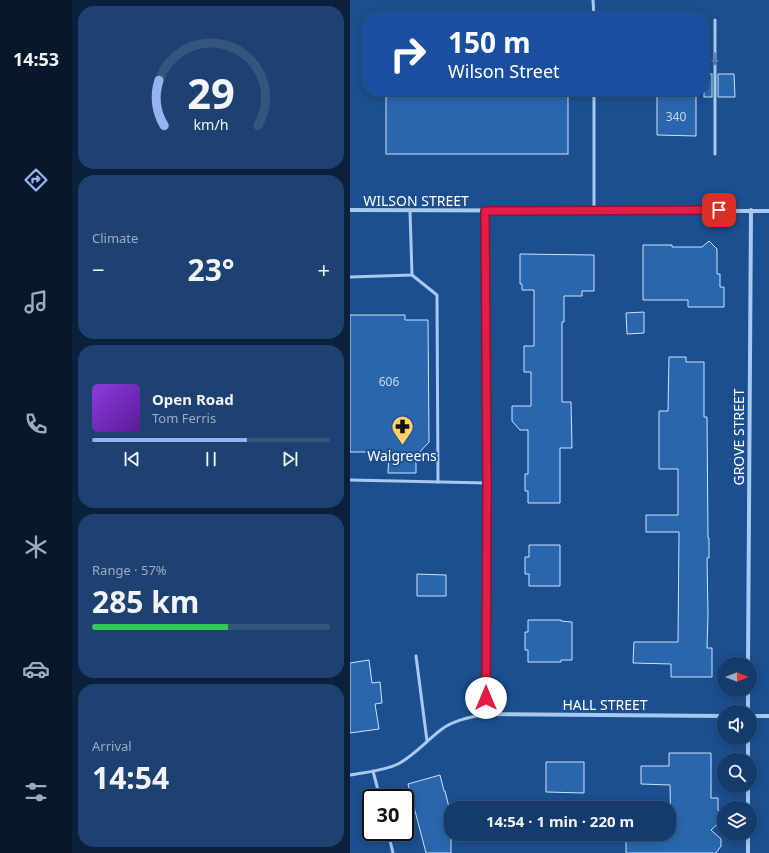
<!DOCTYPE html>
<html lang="en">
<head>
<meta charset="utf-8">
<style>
  :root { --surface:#143b6b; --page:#1d4271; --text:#f1f3f6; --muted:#9dadc1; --line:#33557e; --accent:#95b2f1 }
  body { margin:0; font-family:"Noto Sans",sans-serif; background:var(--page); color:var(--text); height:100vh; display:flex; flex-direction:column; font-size:15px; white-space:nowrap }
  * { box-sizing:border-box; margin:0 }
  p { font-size:13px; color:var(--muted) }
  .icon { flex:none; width:22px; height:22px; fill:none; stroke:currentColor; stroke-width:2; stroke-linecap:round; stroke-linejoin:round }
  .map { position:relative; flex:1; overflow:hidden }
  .side { display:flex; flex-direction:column; gap:6px; padding:6px; background:#0b203b; width:278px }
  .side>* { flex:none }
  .hud { position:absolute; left:12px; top:12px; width:347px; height:84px; border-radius:16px; box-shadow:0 2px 10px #0003,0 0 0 1px var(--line); background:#1a4fa0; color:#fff; overflow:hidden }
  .needle { width:26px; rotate:90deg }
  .controls { position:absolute; left:367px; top:657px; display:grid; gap:8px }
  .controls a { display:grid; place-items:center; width:40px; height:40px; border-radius:50%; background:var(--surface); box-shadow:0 2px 10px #0003,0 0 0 1px var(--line); font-size:20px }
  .speed { position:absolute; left:12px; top:789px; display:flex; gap:8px; font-size:20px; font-weight:700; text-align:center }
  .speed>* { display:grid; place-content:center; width:52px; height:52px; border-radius:50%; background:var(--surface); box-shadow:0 2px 10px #0003,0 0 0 1px var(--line); line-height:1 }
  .speed .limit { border:2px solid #111; border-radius:6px; background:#fff; color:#111 }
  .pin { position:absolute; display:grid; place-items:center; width:34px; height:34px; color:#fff; margin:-17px; border-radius:8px; box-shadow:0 2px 6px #0006 }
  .me { position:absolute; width:44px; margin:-22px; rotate:0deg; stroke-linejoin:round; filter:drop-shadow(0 0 3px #0008) }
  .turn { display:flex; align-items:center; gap:14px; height:84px; padding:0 20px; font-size:18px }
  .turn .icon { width:52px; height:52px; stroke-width:2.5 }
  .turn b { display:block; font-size:28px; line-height:34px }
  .big { font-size:30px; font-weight:700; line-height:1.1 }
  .side .tile { flex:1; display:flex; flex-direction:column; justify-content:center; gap:6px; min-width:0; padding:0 14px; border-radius:16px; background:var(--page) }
  .side .dial { align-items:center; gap:0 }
  .dial svg { height:104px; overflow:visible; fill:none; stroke:var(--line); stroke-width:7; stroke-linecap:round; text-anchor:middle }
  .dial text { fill:var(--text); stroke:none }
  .song { display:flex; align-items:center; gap:12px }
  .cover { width:48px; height:48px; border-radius:6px; background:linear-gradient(135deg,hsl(270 70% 55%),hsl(270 70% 35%)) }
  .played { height:4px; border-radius:2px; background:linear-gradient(90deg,var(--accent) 65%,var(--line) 65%) }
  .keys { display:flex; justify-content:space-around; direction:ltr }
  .heat { display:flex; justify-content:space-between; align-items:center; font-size:22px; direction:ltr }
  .charge { height:6px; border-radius:3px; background:linear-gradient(90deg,#34c759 57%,var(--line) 0) }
  .trip { position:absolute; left:94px; top:801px; width:232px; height:40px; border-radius:16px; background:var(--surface); box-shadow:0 2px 10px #0003,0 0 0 1px var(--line); font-weight:700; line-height:40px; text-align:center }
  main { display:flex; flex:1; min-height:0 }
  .menu { display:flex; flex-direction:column; width:72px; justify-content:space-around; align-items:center; background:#08182b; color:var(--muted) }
  .menu .icon { width:28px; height:28px }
  .menu .on { color:var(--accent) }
  .menu b { font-size:18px; color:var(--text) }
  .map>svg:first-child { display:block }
  .building { fill:#2a66ad; stroke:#cfe3fa }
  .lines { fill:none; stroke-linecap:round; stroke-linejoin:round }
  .service { stroke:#a9c9ee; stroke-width:3 }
  .minor { stroke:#a9c9ee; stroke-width:4 }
  .oneway { stroke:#4674ac }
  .route-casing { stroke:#92132f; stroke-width:10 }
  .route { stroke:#e11d48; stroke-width:7 }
  .labels { text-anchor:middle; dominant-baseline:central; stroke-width:4; stroke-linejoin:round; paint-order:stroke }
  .number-label { font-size:12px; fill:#cad9ea }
  .street-label { font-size:14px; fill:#fff; stroke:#1b4f8f }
  .poi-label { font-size:14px; fill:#fff; stroke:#1b4f8f }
</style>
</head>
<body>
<main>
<nav class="menu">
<b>14:53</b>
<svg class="icon on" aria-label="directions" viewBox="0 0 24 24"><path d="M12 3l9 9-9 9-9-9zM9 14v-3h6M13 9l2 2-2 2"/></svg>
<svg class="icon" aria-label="music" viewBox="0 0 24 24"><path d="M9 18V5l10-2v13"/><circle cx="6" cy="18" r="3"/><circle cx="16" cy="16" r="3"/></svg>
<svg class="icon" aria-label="phone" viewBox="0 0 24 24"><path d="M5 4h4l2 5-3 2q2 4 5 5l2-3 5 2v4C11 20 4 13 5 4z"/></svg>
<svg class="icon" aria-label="climate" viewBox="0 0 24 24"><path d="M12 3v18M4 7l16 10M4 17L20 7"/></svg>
<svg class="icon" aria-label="car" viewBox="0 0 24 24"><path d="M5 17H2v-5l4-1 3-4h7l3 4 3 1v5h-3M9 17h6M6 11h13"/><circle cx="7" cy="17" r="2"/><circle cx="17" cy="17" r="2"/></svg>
<svg class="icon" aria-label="filters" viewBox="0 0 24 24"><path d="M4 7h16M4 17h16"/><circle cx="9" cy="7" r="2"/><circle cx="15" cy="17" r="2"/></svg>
</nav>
<section class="side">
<div class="tile dial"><svg viewBox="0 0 100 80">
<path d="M14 69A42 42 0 1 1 86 69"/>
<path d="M14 69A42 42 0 0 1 10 34" stroke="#95b2f1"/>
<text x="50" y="56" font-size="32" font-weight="700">29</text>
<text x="50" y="72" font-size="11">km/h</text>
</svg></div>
<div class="tile"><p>Climate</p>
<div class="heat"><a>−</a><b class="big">23°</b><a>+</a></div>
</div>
<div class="tile">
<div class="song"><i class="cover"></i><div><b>Open Road</b><p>Tom Ferris</p></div></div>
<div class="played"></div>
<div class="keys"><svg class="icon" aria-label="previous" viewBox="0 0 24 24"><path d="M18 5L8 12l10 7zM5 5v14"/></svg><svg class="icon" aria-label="pause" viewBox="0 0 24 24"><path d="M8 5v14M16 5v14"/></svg><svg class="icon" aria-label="next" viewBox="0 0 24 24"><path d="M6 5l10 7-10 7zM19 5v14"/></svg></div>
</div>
<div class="tile"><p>Range · 57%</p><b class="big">285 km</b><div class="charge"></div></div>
<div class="tile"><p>Arrival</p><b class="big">14:54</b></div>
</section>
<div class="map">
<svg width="419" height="853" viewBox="0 0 419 853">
  <rect width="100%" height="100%" fill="#1b4f8f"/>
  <g class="building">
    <rect x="354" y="74" width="8" height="23"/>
    <polygon points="368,74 384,74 385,97 368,97"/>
    <rect x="36" y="91" width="182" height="63"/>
    <polygon points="307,91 346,91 346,136 307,135"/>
    <polygon points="359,241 367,249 367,274 370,274 370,287 374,287 374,307 338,307 338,300 293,300 293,245 322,245 322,247 352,247"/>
    <polygon points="170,254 244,255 244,291 232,291 232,296 214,296 214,322 212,322 212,402 221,402 222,448 210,448 210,503 178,503 178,491 175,491 175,474 178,474 178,430 170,430 162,421 162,406 181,406 181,372 174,372 174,346 184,346 184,290 172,290 172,284 170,284"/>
    <polygon points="294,312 294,333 277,334 276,313"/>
    <polygon points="0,315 55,315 55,320 78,320 79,442 66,456 66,473 38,473 39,452 0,452"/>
    <polygon points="319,357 336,357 336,362 354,362 354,417 357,417 358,538 359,538 359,558 357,558 358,614 357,648 362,648 362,677 321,677 321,664 283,663 284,642 328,642 329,532 296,532 296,515 328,515 328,469 309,469 309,411 318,411"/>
    <polygon points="179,545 210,545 210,586 179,586 179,574 175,574 175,557 179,557"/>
    <polygon points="67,574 96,575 96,596 67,596"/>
    <polygon points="178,620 211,620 211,621 222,622 222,660 211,660 211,662 178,662 178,650 175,650 175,632 178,632"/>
    <polygon points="19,660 22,683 30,682 32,703 25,704 29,729 0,733 0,663"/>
    <polygon points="319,753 361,753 361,798 368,798 368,810 371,812 371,821 361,830 371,839 371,846 366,853 276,853 276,834 321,834 320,785 291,784 291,766 319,766"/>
    <polygon points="196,762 234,762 234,793 196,792"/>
    <polygon points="90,775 94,791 95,791 101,815 101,853 76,853 58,784"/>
  </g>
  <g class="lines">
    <g class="service">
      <polyline points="243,0 244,17"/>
      <polyline points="365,20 365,154"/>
      <polyline points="244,91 244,211"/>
      <polyline points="62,275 87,295 88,482"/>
      <polyline points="0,277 62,275 60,211"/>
      <polyline points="0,480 137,483"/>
      <polyline points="66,656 77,741"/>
      <polyline points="23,771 30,798"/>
      <path d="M0 775C16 772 34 771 48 764 65 755 77 740 92 729 104 720 121 717 136 714"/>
      <polyline points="38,832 43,853"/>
    </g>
    <g class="minor">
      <polyline points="0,210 419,211"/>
      <polyline points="135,211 137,483 136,714 374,716"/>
      <polyline points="398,664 401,210"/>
      <polyline points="398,712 398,690"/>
      <polyline points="400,716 419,716"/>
      <polyline points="398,738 398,760"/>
      <polyline points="398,786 398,808"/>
      <polyline points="398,834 398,853"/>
    </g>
  </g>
  <defs><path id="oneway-shaft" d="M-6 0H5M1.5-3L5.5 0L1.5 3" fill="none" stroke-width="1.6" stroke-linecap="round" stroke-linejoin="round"/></defs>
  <use class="oneway" href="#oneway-shaft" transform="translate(365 59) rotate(90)"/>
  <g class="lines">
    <defs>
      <polyline id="route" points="136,698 137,483 135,211 369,210"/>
    </defs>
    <use href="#route" class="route-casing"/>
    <use href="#route" class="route"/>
  </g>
  <defs>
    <symbol id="pharmacy-pin" viewBox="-11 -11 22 30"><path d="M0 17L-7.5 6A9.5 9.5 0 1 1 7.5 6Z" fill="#ffd166" stroke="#1b4f8f"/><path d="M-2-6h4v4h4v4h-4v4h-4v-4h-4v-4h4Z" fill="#111"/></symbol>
  </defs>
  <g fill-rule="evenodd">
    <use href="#pharmacy-pin" x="40" y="414" width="25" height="34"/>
  </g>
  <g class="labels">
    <g class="number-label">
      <text x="326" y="116">340</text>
      <text x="39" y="381">606</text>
    </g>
    <g class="street-label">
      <text x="66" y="200">WILSON STREET</text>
      <text transform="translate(388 437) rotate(-90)">GROVE STREET</text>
      <text x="255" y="704">HALL STREET</text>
    </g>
    <g class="poi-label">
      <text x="52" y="455">Walgreens</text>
    </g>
  </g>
</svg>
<div class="controls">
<a><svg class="needle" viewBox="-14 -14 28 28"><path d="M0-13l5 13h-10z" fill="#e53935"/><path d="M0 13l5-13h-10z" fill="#9dadc1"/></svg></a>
<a><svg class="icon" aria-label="sound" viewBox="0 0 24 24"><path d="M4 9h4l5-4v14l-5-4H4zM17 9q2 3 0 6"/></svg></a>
<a><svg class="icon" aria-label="search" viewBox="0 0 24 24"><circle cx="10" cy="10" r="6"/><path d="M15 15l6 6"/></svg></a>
<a><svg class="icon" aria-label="layers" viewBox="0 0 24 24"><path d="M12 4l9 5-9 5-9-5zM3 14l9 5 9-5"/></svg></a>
</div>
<div class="speed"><div class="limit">30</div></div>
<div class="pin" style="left:369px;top:210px;background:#d93025"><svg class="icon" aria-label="arrive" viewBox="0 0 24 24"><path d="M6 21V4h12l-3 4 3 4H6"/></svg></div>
<svg class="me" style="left:136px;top:698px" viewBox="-20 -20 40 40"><circle r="19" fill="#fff"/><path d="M0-13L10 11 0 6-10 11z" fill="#e11d48"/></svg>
<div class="trip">14:54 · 1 min · 220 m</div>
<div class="hud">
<div class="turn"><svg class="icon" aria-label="right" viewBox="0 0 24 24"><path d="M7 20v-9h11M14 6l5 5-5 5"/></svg><div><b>150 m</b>Wilson Street</div></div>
</div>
</div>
</main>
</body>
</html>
